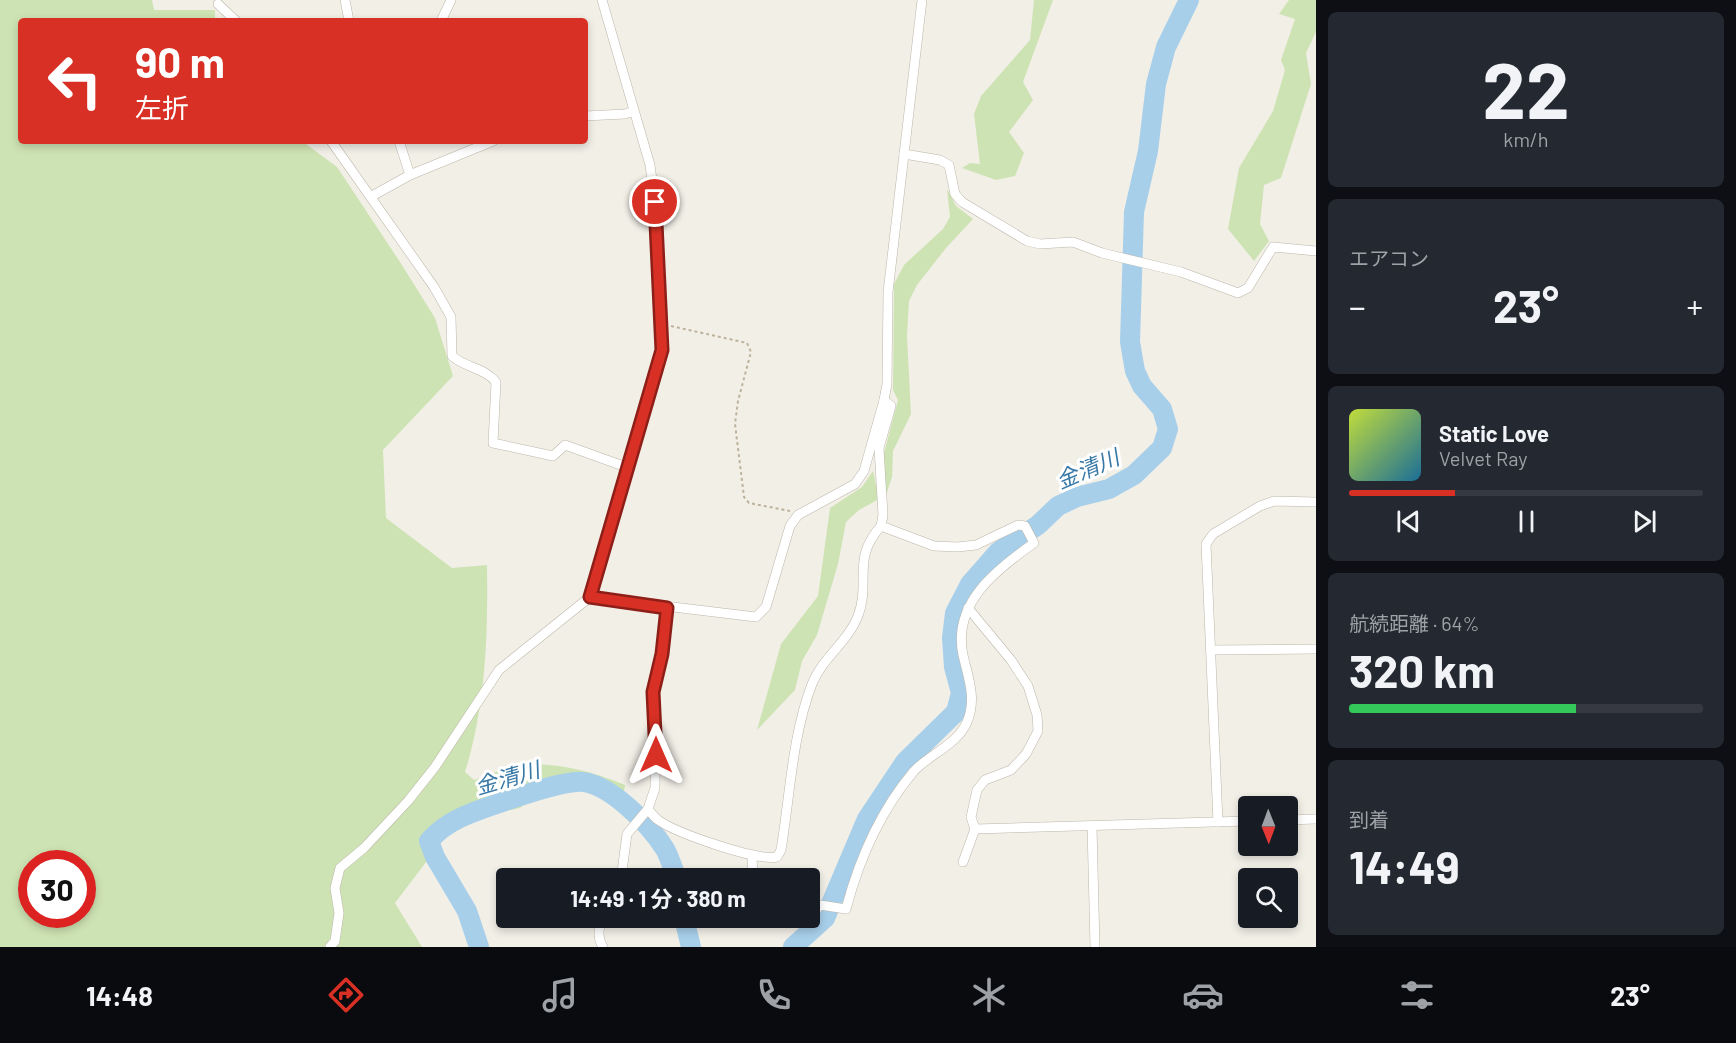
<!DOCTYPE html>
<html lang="ja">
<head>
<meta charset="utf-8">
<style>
  :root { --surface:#171b24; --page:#242831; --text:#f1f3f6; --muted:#9ea1a6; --line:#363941; --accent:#d93025 }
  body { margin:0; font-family:Barlow,"Noto Sans JP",sans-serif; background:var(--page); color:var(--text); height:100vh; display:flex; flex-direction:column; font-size:22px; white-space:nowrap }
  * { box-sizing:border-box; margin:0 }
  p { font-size:20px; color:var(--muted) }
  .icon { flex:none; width:33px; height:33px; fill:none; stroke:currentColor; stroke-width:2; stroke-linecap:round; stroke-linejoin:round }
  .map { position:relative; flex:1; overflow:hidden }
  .panel { display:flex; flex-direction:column; gap:12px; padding:12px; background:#0d0f14; width:420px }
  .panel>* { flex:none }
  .guide { position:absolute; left:18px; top:18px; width:570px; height:126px; border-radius:6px; box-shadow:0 3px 9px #0003; background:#d93025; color:#fff; overflow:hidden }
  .needle { width:39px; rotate:179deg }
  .tools { position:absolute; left:1238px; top:796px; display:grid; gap:12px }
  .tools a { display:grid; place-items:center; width:60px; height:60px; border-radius:6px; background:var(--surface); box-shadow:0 3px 9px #0003; font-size:30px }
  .speed { position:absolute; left:18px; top:850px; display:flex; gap:12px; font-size:30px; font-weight:700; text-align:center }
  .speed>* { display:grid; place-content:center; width:78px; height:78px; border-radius:50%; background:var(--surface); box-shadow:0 3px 9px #0003; line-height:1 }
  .speed .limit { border:9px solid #d22; background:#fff; color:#111 }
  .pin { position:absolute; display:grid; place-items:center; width:51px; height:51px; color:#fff; margin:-26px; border:3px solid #fff; border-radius:50%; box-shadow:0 2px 6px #0007 }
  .me { position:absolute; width:66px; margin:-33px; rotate:0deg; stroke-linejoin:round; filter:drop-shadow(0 0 4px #0008) }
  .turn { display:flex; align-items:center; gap:21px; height:126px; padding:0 18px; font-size:27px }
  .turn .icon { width:78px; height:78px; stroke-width:2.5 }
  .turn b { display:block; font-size:42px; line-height:51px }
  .big { font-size:45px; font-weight:700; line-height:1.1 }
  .panel .widget { flex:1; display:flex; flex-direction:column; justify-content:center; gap:9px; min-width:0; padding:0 21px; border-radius:9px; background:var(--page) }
  .panel .dial { align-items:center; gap:0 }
  .dial b { font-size:78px; line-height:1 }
  .song { display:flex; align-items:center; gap:18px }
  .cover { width:72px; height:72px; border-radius:9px; background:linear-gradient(135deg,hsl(70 70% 55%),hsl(200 70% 35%)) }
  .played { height:6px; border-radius:3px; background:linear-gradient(90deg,var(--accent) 30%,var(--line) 30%) }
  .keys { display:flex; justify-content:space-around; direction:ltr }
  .heat { display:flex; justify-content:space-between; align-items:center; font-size:33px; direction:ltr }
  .charge { height:9px; border-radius:4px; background:linear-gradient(90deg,#34c759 64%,var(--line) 0) }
  .trip { position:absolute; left:496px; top:868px; width:324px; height:60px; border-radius:6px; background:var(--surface); box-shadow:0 3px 9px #0003; font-weight:700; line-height:60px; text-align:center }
  .menu { display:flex; height:96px; justify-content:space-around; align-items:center; background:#090b0e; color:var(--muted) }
  .menu .icon { width:42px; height:42px }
  .menu .current { color:var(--accent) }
  .menu b { font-size:27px; color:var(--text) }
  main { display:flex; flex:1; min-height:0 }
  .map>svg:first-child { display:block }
  .green { fill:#cee3b3; fill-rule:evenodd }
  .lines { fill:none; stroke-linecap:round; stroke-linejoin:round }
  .river { stroke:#a8cfea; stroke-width:20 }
  .minor-casing { stroke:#bdb6aa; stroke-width:10 }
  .path { stroke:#bdb29d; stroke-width:2; stroke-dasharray:3 3; stroke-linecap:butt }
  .minor { stroke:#fff; stroke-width:9 }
  .route-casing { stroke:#8d1f18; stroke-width:15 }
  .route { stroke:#d93025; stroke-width:10 }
  .labels { text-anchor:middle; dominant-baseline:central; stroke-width:6; stroke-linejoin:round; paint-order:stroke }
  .water-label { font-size:22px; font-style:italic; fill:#3879a7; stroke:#fff }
</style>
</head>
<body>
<main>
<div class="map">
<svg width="1316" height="947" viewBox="0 0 1316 947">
  <rect width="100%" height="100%" fill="#f2efe7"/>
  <g class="green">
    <path d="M0 0H152L154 10H215V21H21V141H302L337 167 400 262 435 318 453 376 383 450 386 518 452 568 487 565C488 634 486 705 465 772L474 780C488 775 504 768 519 766 552 760 595 772 625 785L624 792 580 777 554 781 520 808 485 815 445 837 395 903 422 947H0ZM32 864H82V915H32Z"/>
    <polygon points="1034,0 1053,0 1023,82 1033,100 1009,132 1024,153 1015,176 996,180 962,168 970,163 980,164 974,114 981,96 1030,40"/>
    <polygon points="1289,0 1316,0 1316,32 1306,53 1311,84 1281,178 1264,185 1260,224 1269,241 1254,261 1228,229 1239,168 1273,111 1285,70 1281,60 1295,19 1279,14"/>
    <polygon points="947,189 956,206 973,219 946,248 917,285 909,301 907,336 911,414 893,451 892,477 885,498 883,457 898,400 893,390 894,284 904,265 943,229 950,217"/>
    <polygon points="873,471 879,499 859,510 846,522 838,564 817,635 802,661 795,690 757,730 781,644 818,596 830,508 862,487"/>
  </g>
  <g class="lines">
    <g class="river">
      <polyline points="684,918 691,947"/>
      <path d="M479 947 467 911 435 857 429 841C449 818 477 811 505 801 528 794 552 784 576 782 606 779 650 825 665 849 670 858 673 869 677 879"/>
      <polyline points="793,947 825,918 867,819 905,762 956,712 961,693 954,667 952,638 955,613 970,584 998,552 1038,525 1058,506 1077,497 1109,489 1134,475 1162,448 1168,429 1162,409 1142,386 1135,371 1130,342 1134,212 1148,151 1156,84 1166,47 1189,0"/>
    </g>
    <defs>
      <g id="minor">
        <polyline points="345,0 349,21"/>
        <polyline points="218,4 236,21"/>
        <polyline points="441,21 451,0"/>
        <polyline points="585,116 625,114 634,111"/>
        <path d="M331 141 434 287 451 317 452 356C466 368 485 368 496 382L493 443 553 456 565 445 629 468"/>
        <polyline points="399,141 410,175"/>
        <polyline points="904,154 940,160 949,165 955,194 962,202 1027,241 1040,244 1073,242 1102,253 1181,272 1238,293 1248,288 1273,247 1316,251"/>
        <polyline points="372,196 410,175 493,141"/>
        <polyline points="590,597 756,617 766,607 790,526 798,515 855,484 864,471 884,400 887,384 888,292 922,0"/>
        <polyline points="1211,650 1316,649"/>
        <path d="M648 809C651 813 654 817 658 820 676 833 756 861 777 857L781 850C790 796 792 736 812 684 822 658 848 642 858 616 871 582 851 559 881 526"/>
        <polyline points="1287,820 1316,819"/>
        <polyline points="1218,822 1206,544 1213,534 1260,506 1274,501 1316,502"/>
        <polyline points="1092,826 1095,947"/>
        <polyline points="975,829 1248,821"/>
        <polyline points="752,856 753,879"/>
        <polyline points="963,862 975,829 971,817 977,790 985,780 1011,770 1026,754 1038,731 1037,715 1028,686 1011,660 968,608"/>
        <polyline points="621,879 627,834 648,809 655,788 656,727 653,692 662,654 667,608"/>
        <path d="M602 918C598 928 597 937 603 947"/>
        <polyline points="774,918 802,921 809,918"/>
        <path d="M810 918 820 905 846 909C859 860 881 810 914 771 930 754 958 744 967 722 977 699 968 677 963 655 952 603 997 569 1034 543L1025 526 1018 525 976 545 958 547 934 546 881 526 883 515 879 448 891 406 884 400"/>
        <polyline points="330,947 335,941 339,913 335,888 340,868 364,848 408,801 435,767 499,670 590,597 656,375 661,350 662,325 655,202 650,165 602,0"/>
      </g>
    </defs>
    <use href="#minor" class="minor-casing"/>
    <polyline class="path" points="671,326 747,343 751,352 738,401 735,424 744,497 749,503 790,511"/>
    <use href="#minor" class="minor"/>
  </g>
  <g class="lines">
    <defs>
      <polyline id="route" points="655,202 662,350 590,597 667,608 662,654 653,692 656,755"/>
    </defs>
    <use href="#route" class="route-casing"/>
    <use href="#route" class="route"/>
  </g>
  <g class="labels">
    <g class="water-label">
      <text transform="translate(1087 468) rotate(-23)">金清川</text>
      <text transform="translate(507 777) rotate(-16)">金清川</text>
    </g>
  </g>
</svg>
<div class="tools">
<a><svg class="needle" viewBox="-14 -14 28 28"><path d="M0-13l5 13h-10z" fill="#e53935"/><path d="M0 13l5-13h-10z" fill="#9ea1a6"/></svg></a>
<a><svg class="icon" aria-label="search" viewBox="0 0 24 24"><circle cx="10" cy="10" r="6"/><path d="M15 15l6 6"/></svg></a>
</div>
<div class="speed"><div class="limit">30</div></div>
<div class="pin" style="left:655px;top:202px;background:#d93025"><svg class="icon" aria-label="arrive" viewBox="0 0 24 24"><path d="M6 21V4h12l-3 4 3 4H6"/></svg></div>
<svg class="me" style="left:656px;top:755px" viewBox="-20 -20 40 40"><path d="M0-17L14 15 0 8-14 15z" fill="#d93025" stroke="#fff" stroke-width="4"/></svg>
<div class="trip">14:49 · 1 分 · 380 m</div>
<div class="guide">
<div class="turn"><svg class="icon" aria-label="left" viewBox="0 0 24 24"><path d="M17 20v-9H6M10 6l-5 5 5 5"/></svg><div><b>90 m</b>左折</div></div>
</div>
</div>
<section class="panel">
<div class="widget dial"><b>22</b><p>km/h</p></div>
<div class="widget"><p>エアコン</p>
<div class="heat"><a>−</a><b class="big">23°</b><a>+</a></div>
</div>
<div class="widget">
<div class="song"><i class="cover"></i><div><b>Static Love</b><p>Velvet Ray</p></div></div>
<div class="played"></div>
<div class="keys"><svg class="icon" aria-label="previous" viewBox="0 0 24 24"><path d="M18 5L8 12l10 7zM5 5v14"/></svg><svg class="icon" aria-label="pause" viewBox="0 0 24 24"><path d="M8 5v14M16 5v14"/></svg><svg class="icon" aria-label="next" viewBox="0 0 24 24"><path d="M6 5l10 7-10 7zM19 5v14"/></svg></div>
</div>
<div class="widget"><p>航続距離 · 64%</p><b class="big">320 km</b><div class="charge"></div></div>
<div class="widget"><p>到着</p><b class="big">14:49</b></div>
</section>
</main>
<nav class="menu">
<b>14:48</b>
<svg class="icon current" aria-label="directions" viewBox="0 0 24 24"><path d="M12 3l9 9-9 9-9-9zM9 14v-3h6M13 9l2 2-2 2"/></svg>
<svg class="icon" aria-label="music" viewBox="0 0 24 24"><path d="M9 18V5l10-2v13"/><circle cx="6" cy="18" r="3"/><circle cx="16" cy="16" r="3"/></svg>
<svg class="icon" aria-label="phone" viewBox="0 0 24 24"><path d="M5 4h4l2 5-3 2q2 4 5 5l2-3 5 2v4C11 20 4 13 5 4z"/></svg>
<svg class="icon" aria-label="climate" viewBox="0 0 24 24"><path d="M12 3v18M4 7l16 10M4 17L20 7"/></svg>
<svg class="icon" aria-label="car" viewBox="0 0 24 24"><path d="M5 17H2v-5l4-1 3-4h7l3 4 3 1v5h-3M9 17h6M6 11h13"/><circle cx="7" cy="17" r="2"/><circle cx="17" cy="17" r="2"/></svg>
<svg class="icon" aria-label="filters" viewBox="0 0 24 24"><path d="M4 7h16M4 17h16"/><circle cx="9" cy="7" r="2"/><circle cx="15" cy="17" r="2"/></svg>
<b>23°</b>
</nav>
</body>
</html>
